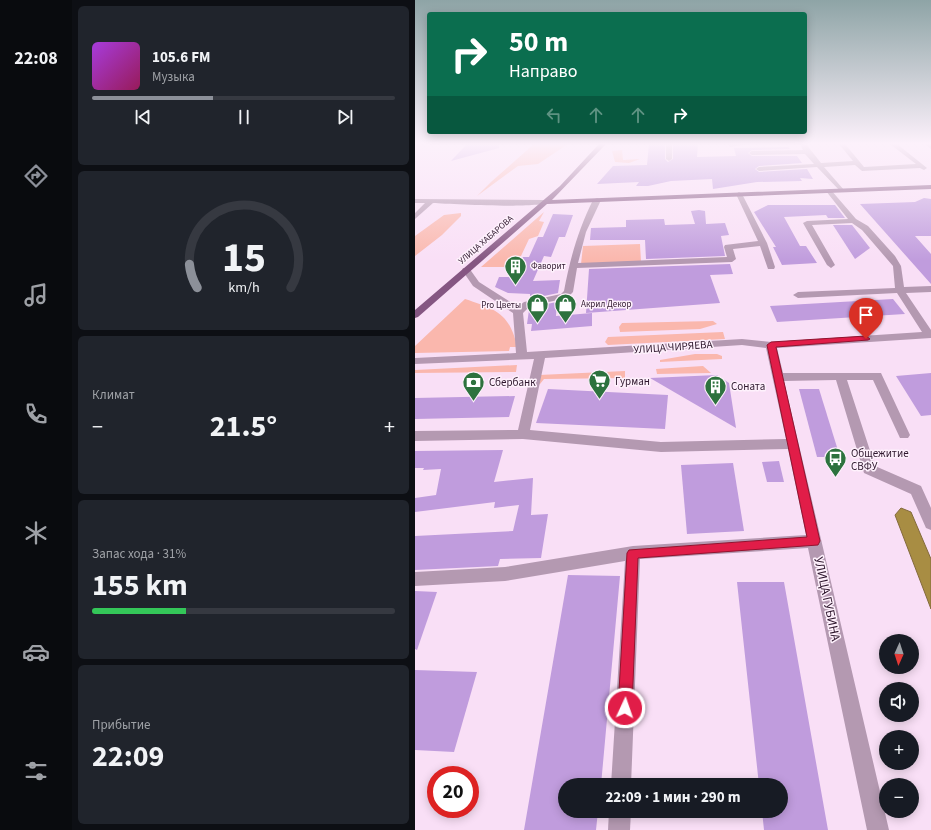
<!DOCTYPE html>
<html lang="ru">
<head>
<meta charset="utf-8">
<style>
  :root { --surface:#171b24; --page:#20242c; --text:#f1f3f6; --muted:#9ea1a6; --line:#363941; --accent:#8c9099 }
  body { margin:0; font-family:"Source Sans 3",sans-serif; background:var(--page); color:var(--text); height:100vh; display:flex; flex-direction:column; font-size:15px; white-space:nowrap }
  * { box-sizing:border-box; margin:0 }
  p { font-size:13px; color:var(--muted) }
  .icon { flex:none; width:22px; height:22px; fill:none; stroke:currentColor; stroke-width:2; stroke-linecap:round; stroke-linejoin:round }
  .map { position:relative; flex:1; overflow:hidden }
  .drawer { display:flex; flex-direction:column; gap:6px; padding:6px; background:#0d0f14; width:343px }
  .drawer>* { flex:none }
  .top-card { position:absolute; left:12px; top:12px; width:380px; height:122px; border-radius:4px; box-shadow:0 2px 10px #0003; background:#0b6e4f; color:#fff; overflow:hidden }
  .needle { width:26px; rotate:183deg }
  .tools { position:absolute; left:464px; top:634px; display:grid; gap:8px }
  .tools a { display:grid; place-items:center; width:40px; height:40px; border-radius:50%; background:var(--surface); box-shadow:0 2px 10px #0003; font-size:20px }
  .speed { position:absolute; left:12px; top:766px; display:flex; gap:8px; font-size:20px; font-weight:700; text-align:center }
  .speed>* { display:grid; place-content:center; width:52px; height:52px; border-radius:50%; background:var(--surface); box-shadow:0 2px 10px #0003; line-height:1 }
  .speed .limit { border:6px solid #d22; background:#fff; color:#111 }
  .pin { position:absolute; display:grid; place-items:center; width:34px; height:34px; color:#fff; margin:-41px -17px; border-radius:50% 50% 50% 0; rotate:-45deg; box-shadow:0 0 4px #0007 }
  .pin .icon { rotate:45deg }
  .me { position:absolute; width:44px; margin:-22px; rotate:3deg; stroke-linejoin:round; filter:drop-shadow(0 0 3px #0008) }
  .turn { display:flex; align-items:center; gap:14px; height:84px; padding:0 16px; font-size:18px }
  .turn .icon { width:52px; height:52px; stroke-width:2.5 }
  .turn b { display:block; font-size:28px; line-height:34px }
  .lanes { display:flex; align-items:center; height:38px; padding:0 16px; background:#0003; justify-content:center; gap:20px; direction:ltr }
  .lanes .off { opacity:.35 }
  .big { font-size:30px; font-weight:700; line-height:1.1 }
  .drawer .card { flex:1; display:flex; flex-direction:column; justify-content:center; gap:6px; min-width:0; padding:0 14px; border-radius:6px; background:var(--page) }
  .drawer .dial { align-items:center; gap:0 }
  .dial svg { height:104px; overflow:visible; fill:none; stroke:var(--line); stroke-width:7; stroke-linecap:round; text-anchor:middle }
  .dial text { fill:var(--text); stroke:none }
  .song { display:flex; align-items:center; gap:12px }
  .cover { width:48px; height:48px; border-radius:6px; background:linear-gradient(135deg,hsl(280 70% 55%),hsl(330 70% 35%)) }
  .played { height:4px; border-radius:2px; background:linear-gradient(90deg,var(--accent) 40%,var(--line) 40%) }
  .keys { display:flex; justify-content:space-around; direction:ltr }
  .heat { display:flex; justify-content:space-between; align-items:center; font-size:22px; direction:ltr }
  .charge { height:6px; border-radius:3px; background:linear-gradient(90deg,#34c759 31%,var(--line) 0) }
  .trip { position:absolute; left:143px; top:778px; width:230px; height:40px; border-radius:20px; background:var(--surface); box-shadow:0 2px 10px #0003; font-weight:700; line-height:40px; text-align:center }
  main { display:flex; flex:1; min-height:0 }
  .menu { display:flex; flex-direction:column; width:72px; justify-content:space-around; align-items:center; background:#090b0e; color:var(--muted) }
  .menu .icon { width:28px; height:28px }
  .menu .active { color:var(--accent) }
  .menu b { font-size:18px; color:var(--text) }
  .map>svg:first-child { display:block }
  .green { fill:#fab7ad }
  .water { fill:#a88d43; stroke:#836a3c }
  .building { fill:#c09cdd }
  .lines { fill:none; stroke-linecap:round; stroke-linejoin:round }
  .minor { fill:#b499b1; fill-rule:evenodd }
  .major { fill:#855682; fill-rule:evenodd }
  .route { fill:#e11d48; stroke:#92132f }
  .labels { text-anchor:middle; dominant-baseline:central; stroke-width:3; stroke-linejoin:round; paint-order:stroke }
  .far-street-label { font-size:9px; fill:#2e172d; stroke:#fef1fc }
  .far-poi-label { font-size:9px; fill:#2e172d; stroke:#fef1fc; text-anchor:start }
  .street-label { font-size:11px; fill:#2e172d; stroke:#fef1fc }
  .poi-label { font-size:11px; fill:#2e172d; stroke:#fef1fc; text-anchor:start }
  .near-street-label { font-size:13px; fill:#2e172d; stroke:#fef1fc }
</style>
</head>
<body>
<main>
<nav class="menu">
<b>22:08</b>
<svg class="icon active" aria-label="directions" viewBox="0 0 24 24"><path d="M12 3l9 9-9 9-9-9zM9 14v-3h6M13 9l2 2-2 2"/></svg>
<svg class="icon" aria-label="music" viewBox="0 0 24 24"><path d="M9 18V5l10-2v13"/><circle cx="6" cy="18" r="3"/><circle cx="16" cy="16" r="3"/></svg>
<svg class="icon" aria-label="phone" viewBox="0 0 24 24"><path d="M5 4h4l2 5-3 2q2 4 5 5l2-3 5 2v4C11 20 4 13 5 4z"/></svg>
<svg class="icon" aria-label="climate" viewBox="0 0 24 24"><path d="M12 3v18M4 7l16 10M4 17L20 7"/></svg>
<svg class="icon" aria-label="car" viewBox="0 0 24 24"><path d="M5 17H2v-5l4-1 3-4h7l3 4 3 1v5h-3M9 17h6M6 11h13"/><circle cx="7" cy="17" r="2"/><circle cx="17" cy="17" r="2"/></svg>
<svg class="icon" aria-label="filters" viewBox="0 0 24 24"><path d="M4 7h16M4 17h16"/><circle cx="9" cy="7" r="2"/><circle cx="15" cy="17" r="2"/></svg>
</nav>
<section class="drawer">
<div class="card">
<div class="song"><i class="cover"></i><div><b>105.6 FM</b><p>Музыка</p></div></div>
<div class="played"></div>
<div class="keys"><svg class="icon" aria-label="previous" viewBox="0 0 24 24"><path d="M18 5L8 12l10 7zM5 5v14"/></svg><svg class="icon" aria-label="pause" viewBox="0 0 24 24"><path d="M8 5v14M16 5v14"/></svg><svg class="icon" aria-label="next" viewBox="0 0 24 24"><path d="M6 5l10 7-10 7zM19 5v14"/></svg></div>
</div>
<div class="card dial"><svg viewBox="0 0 100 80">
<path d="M14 69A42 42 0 1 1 86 69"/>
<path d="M14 69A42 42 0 0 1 8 51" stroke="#8c9099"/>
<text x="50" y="56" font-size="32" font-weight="700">15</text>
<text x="50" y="72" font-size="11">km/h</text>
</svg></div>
<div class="card"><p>Климат</p>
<div class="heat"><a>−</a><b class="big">21.5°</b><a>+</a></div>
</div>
<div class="card"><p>Запас хода · 31%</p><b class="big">155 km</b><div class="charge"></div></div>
<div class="card"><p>Прибытие</p><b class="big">22:09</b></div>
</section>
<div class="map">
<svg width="516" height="830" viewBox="0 0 516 830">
  <rect width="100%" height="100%" fill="#f9dff6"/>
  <g class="green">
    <polygon points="119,144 153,144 123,164 103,166 62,196 76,182"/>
    <polygon points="207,150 208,160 225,159 214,163 200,162 197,151"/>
    <polygon points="129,212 124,221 129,222 123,236 114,239 106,256 99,259 94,267 66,267"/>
    <polygon points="46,213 46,216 27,235 0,256 0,236 29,215"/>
    <polygon points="225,244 226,262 166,264 168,246"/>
    <path d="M50 299C80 309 95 313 102 347H95L94 351 0 353V346Z"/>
    <polygon points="298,321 302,324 285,329 205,332 204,327 207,323"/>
    <polygon points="308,332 310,339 193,345 190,342 193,337"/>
    <polygon points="280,354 302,354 307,356 307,359 245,362 245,360"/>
    <polygon points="102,365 101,372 0,373 0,370"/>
    <polygon points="288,366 296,373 242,374 241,369"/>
    <polygon points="210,371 210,378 129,379 125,384 121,386 124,375"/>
  </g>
  <polygon class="water" points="486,508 496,512 516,559 516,609 480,515"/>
  <g class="building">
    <polygon points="52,144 84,144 84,148 36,161"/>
    <polygon points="234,144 250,144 250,159 253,162 258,159 258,144 283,144 282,157 321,156 319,148 373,147 375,149 337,150 333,153 337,156 382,156 387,163 344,166 340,169 344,172 392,169 398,179 385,178 387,181 342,182 298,189 297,179 256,181 233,186 221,186 224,182 182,184 198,166 232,165"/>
    <polygon points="509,198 516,199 516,236 500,236 516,254 516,284 445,204 500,202"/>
    <polygon points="353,205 420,205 430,218 413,218 411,215 369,217 385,246 391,246 402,263 367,265 358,247 361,247 339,212"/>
    <polygon points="284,210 290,211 291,224 310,223 314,235 306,236 310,256 231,259 230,240 175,240 176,228 211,227 211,220 249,219 250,225 280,224 276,211"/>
    <polygon points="138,214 158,215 150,237 144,237 136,257 129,256 118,281 145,280 143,293 115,299 115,294 93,293 80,287 84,277 98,277 108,257 114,257 123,237 128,237"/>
    <polygon points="418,225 437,225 455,248 440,259"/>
    <polygon points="315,264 318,274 295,275 305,303 171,313 174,269"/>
    <polygon points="478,299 490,314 362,322 355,306"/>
    <polygon points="142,302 141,316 177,313 177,326 116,331 117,324 112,324 114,310 116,307"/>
    <polygon points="516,373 516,415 506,416 481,376"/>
    <polygon points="302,375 314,383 321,428 235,378"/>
    <polygon points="133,389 253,395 250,429 121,423"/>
    <polygon points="384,389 404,389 425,457 402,457"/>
    <polygon points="100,396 94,417 0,419 0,398"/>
    <polygon points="88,450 79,482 118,478 116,515 133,514 126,558 85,559 83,566 0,570 0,536 98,531 104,505 79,508 80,502 0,512 0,498 21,495 26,469 8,470 9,468 0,468 0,451"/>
    <polygon points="364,461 369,482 352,482 347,462"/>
    <polygon points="318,463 329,531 272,534 266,465"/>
    <polygon points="153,575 205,576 186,785 150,785 150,811 183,811 181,830 109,830"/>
    <polygon points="322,582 369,582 413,830 349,830 347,811 366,811 366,785 344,785"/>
    <polygon points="0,591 22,592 2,650 0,649"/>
    <polygon points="0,670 62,672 39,752 0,750"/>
  </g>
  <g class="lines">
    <g class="minor">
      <polygon points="251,144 257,144 257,159 254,161 251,159"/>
      <polygon points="313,144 333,144 315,147"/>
      <polygon points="385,144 391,144 406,163 438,161 424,144 430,144 449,167 501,164 475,144 482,144 512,168 509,170 505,168 447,171 440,165 409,167 429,190 426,192 402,167 344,171 341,169 344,167 399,164 390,154 337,155 334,153 337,151 388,150"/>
      <polygon points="510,144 516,144 516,149"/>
      <path d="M414 189 416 190 441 219 453 226 480 256 486 266 489 287 516 286V292L491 293 516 330V338L362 348 368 373H466L495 435 493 438H485L458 380H432L460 466 506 486 516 508V530L511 528 496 494 449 473 421 380 369 381 474 830H452L393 548 225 559 216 785H196L210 561 90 581 0 586V572L90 567 218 546 391 535 373 449 246 452 108 439 0 441V431L103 430 119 359 0 364V358L101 353 98 313 58 286 47 270 48 268H54L64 282 103 307 109 302 146 294 149 291C155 259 163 230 178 200L182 198 186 200 171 232 163 263 312 257 309 247 310 245 343 241 321 194 324 192 327 194 352 243 360 267 359 269H353L345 246 318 249 321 259 317 262 162 268 158 292 152 298 115 306 108 313 112 352 327 339 356 342 507 332 482 293 383 298 378 295 383 292 480 288 478 266 447 230 437 223 397 225 420 265 416 268 412 265 388 223 392 221 433 219 411 191ZM327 345 351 348 371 439 246 442 115 430 130 358Z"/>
      <path d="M0 199 129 200 133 202C124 209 36 204 18 203L0 219V213L10 203H0Z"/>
      <polygon points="194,811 216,811 215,830 193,830"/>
    </g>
    <polygon class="major" points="184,144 191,144 137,200 516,185 516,189 132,204 3,317 0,318 0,310 145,186"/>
  </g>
  <linearGradient id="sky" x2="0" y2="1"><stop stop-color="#8ea4a6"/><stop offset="0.55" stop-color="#fcf1fb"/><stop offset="1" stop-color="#fcf1fb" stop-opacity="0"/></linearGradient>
  <rect width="516" height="261" fill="url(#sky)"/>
  <polygon class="route" points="451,336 455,339 453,340 361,347 405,541 403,545 223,558 217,708 215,713 210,715 205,713 203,708 212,553 214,550 392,537 352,345 356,342"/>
  <defs>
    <symbol id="building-pin" viewBox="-11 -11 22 30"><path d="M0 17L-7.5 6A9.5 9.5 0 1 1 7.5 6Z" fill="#2d723e" stroke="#fef1fc"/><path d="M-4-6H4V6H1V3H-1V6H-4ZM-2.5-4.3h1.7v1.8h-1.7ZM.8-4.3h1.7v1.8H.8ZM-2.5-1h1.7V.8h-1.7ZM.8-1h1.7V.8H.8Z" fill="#fff"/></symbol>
    <symbol id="shop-pin" viewBox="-11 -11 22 30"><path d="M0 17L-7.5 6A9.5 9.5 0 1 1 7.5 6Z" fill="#2d723e" stroke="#fef1fc"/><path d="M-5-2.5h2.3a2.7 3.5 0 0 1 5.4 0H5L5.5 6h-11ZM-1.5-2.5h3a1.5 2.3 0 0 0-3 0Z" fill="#fff"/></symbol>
    <symbol id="supermarket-pin" viewBox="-11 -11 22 30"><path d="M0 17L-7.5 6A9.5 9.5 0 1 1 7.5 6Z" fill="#2d723e" stroke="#fef1fc"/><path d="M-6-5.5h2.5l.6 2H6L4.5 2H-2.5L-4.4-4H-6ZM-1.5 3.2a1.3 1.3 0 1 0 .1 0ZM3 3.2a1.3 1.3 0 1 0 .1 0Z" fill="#fff"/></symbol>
    <symbol id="bank-pin" viewBox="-11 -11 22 30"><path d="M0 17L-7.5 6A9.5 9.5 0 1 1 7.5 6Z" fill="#2d723e" stroke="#fef1fc"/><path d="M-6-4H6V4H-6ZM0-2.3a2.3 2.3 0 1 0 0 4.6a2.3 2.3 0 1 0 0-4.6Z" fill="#fff"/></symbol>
    <symbol id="bus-pin" viewBox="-11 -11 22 30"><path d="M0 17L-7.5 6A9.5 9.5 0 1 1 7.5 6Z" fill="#2d723e" stroke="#fef1fc"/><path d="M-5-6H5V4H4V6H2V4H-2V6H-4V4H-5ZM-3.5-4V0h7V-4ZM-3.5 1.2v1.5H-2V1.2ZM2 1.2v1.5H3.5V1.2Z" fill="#fff"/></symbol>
  </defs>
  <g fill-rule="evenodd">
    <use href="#building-pin" x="88" y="254" width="25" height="34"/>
    <use href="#shop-pin" x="138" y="292" width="25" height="34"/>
    <use href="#shop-pin" x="110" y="292" width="25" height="34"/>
    <use href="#supermarket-pin" x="172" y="368" width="25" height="34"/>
    <use href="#bank-pin" x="46" y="370" width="25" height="34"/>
    <use href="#building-pin" x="288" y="374" width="25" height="34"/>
    <use href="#bus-pin" x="408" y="446" width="25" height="34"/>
  </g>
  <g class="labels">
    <g class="far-street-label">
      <text transform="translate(71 240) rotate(-41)">УЛИЦА ХАБАРОВА</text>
    </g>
    <g class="far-poi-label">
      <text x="116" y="266">Фаворит</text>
      <text x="166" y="304">Акрил Декор</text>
      <text x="106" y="305" text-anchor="end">Pro Цветы</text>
    </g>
    <g class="street-label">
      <text transform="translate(258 347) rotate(-4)">УЛИЦА ЧИРЯЕВА</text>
    </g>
    <g class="poi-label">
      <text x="200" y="381">Гурман</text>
      <text x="74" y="382">Сбербанк</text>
      <text x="316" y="386">Соната</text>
      <text x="436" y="453">Общежитие<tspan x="436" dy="13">СВФУ</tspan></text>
    </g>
    <g class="near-street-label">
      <text transform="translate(412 599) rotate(78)">УЛИЦА ГУБИНА</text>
    </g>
  </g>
</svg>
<div class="tools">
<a><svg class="needle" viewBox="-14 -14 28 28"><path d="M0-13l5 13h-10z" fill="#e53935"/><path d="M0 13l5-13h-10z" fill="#9ea1a6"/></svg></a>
<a><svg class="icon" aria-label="sound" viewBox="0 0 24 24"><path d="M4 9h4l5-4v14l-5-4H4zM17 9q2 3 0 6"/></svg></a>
<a>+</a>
<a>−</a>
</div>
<div class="speed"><div class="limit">20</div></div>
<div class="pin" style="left:451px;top:339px;background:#d93025"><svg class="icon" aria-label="arrive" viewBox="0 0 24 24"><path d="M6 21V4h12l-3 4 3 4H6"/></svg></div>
<svg class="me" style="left:210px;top:708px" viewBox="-20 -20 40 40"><circle r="17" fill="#e11d48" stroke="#fff" stroke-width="3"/><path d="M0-11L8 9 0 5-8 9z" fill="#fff"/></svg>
<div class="trip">22:09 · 1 мин · 290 m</div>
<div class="top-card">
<div class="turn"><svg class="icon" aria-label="right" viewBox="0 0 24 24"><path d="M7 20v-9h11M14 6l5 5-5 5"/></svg><div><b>50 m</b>Направо</div></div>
<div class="lanes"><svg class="icon off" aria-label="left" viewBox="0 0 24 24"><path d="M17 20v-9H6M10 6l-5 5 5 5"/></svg><svg class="icon off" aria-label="ahead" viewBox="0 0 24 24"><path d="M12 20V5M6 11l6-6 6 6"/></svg><svg class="icon off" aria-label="ahead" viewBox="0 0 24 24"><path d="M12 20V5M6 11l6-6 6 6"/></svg><svg class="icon" aria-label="right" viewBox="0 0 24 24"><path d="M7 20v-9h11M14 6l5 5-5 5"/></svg></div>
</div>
</div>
</main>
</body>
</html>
